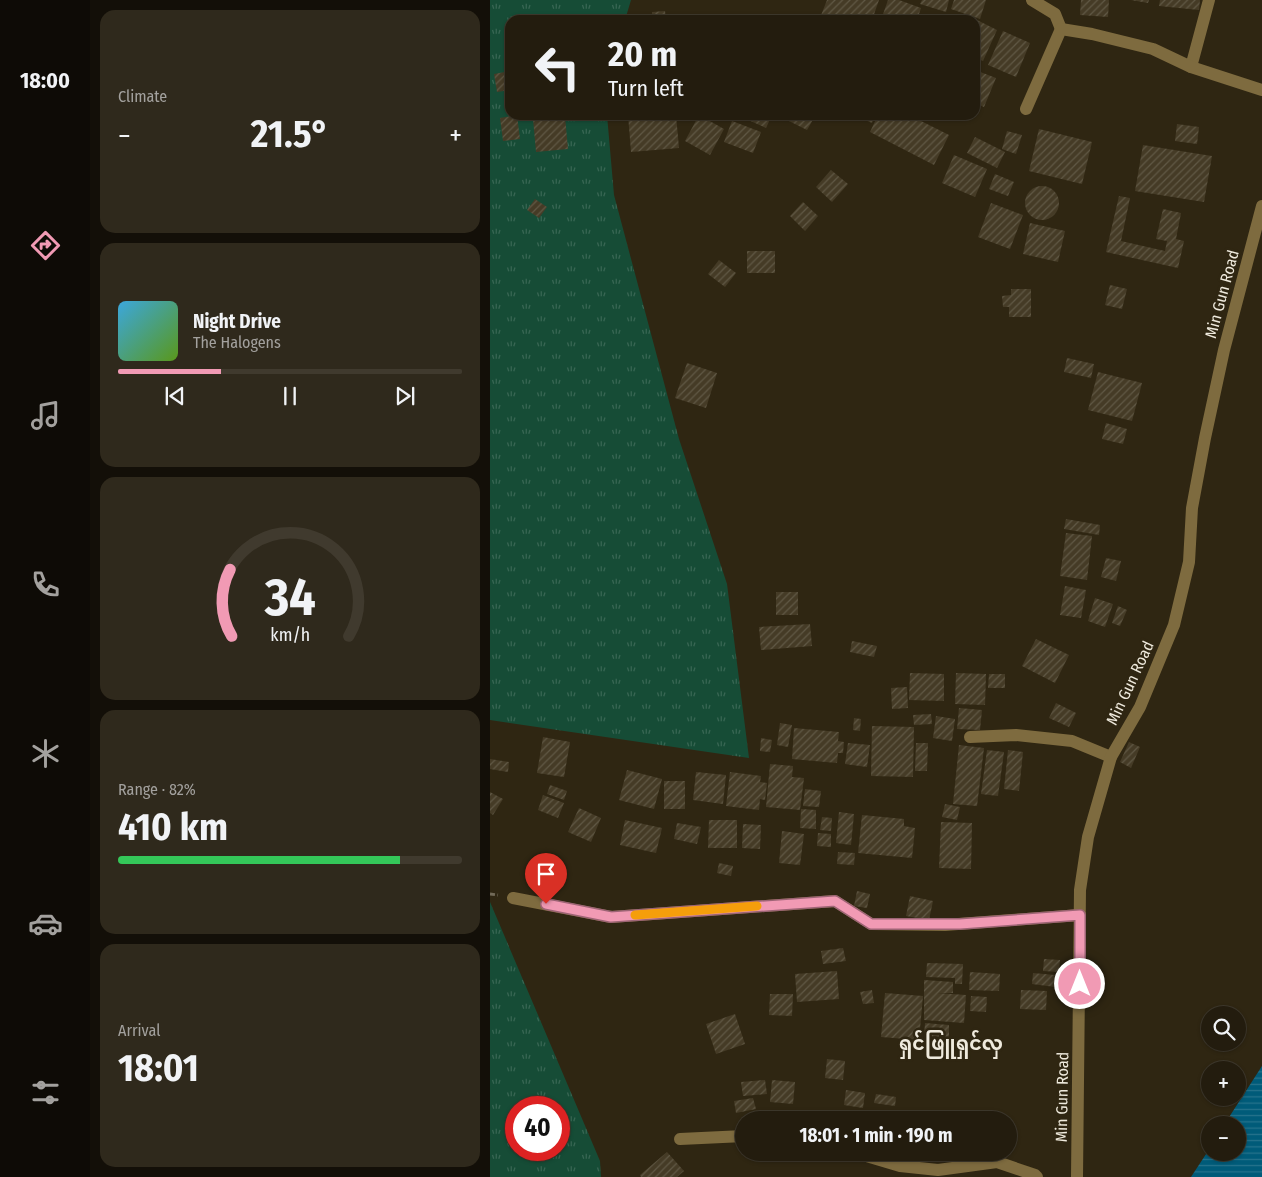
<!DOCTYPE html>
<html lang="en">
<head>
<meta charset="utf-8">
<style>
  :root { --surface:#231c0e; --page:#2f291c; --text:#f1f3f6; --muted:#a3a19e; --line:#403a2e; --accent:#f19ab4 }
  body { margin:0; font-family:"Fira Sans Condensed","Noto Sans Myanmar",sans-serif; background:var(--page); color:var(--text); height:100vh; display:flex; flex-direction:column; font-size:19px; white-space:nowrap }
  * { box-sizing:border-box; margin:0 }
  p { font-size:16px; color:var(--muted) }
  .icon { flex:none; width:28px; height:28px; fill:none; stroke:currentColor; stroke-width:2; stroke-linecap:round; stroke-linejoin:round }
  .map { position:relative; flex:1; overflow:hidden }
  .details { display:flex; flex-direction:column; gap:10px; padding:10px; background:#130f08; width:400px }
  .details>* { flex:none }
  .guide { position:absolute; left:15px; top:15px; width:475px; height:105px; border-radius:15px; box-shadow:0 1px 4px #0004,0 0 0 1px var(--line); background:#231c0e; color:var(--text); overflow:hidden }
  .fabs { position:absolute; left:711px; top:1006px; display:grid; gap:10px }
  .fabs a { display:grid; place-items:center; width:45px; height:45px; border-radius:50%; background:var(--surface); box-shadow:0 1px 4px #0004,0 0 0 1px var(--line); font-size:25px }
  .speed { position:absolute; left:15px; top:1096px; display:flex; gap:10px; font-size:25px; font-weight:700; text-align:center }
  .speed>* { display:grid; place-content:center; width:65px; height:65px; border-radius:50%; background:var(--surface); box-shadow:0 1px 4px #0004,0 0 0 1px var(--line); line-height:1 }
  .speed .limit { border:8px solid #d22; background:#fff; color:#111 }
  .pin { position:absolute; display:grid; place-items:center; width:42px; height:42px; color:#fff; margin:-51px -21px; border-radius:50% 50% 50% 0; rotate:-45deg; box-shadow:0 0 5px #0007 }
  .pin .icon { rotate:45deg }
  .me { position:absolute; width:55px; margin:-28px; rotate:0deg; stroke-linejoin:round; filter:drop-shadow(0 0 4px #0008) }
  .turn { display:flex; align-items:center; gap:18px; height:105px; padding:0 20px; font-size:22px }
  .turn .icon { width:65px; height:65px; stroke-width:2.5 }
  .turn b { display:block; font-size:35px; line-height:42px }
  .big { font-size:38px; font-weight:700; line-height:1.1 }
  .details .card { flex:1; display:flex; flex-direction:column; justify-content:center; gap:8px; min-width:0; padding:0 18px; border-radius:15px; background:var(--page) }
  .details .dial { align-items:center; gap:0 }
  .dial svg { height:130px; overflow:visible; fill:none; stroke:var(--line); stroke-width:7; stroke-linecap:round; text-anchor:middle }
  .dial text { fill:var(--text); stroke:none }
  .song { display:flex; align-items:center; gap:15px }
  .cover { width:60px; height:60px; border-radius:8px; background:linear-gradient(135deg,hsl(200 70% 55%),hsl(90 70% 35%)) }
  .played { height:5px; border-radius:2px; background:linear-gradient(90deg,var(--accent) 30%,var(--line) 30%) }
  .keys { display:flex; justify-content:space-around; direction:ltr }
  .heat { display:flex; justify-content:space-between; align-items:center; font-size:28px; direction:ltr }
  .charge { height:8px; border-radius:4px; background:linear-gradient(90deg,#34c759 82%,var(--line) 0) }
  .trip { position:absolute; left:245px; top:1111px; width:282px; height:50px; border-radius:25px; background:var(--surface); box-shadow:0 1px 4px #0004,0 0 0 1px var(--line); font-weight:700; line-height:50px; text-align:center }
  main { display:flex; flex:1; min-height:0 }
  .tab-bar { display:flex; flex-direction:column; width:90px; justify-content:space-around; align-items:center; background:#0e0b06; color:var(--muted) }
  .tab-bar .icon { width:35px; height:35px }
  .tab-bar .on { color:var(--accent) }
  .tab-bar b { font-size:22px; color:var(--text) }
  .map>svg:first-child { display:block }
  .park { fill:url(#park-tufts); fill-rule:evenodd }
  .water { fill:url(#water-rules) }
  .building { fill:url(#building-hatch) }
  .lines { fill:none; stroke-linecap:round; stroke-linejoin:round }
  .path { stroke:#726a58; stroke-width:3; stroke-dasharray:5 2.5; stroke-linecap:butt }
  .minor { stroke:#7e6b3f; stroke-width:12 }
  .tertiary { stroke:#7e6b3f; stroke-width:12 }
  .route-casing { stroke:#9d6475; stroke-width:12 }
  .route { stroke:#f19ab4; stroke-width:9 }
  .slow { stroke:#f59e0b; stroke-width:9 }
  .labels { text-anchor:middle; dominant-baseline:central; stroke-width:5; stroke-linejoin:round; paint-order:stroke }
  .street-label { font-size:16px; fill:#efeadd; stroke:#2f2612 }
  .quarter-label { font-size:19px; font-weight:bold; fill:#efeadd; stroke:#2f2612 }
</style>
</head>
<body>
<main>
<nav class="tab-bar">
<b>18:00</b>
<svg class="icon on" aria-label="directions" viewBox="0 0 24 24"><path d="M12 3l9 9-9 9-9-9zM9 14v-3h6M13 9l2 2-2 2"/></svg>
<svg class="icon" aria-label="music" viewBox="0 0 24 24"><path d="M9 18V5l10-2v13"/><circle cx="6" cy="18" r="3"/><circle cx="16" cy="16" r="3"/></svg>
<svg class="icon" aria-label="phone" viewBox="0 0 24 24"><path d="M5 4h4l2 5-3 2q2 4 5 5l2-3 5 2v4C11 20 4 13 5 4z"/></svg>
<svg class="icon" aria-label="climate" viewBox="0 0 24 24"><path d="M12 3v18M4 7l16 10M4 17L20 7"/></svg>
<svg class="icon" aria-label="car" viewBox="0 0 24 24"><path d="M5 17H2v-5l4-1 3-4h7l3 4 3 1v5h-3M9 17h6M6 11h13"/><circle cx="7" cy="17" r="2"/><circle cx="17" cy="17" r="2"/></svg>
<svg class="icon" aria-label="filters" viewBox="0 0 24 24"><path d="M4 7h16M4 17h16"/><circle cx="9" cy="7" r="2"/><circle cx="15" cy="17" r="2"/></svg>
</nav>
<section class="details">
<div class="card"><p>Climate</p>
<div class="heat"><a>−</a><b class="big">21.5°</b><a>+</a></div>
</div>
<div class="card">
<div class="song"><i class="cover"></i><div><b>Night Drive</b><p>The Halogens</p></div></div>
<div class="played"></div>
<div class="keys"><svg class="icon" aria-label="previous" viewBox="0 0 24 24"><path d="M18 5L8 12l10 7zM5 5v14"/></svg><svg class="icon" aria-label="pause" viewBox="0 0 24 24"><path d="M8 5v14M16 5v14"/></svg><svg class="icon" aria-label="next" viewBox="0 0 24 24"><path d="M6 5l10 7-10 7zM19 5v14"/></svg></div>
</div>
<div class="card dial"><svg viewBox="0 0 100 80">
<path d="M14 69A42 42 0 1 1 86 69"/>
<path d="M14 69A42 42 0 0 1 13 28" stroke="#f19ab4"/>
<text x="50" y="56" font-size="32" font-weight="700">34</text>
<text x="50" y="72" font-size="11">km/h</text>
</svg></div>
<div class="card"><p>Range · 82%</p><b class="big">410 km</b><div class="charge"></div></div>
<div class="card"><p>Arrival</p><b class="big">18:01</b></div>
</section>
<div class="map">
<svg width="772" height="1177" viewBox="0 0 772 1177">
  <defs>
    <pattern id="park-tufts" width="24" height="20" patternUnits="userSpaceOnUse" patternTransform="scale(1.25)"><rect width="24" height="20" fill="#164c36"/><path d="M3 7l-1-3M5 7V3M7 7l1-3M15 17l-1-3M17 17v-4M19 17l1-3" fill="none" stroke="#386653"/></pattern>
    <pattern id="water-rules" width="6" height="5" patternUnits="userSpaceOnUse" patternTransform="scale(1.25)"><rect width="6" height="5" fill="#005b79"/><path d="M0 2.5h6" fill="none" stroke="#26738c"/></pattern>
    <pattern id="building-hatch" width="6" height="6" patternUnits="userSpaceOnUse" patternTransform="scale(1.25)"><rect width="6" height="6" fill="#453b26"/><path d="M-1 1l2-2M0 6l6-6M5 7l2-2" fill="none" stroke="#605845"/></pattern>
  </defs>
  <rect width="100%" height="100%" fill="#2f2612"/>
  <g class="park">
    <polygon points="0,0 141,0 135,20 20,20 20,115 117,115 124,195 189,439 237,584 259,758 0,720"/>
    <path d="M0 902 110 1161 111 1177H0ZM26 1108H69V1150H26Z"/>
  </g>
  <polygon class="water" points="772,1066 772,1177 701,1177 720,1148 720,1152 748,1152 748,1125 734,1125"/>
  <g class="building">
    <polygon points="337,0 389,0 382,20 336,20 330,18"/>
    <polygon points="398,0 409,0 431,8 427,20 391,20"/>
    <polygon points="432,0 459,0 456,12 430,4"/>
    <polygon points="464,0 496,0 490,19 461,9"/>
    <polygon points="591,0 619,0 618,17 590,15"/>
    <polygon points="641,0 659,0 658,3"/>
    <polygon points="670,0 710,0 709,10 669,6"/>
    <polygon points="175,11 176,20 162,20 162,12"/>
    <polygon points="297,14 312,20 294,20"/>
    <polygon points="485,19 507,30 493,61 485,58"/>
    <polygon points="513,31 540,43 526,77 498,65"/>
    <polygon points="485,70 506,78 494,107 485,103"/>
    <polygon points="20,71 20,90 7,92 4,74"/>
    <polygon points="27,115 30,139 13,141 10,118"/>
    <polygon points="138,115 186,115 189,148 141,152"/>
    <polygon points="209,115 234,129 220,155 195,141"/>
    <polygon points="247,115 282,115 276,128"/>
    <polygon points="303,115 319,115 324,118 317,130 299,121"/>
    <polygon points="378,115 385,115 382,123 375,120"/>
    <polygon points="388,115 419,115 459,135 444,165 380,132"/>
    <polygon points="75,116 78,149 46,152 43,119"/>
    <polygon points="242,121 271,132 263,153 234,142"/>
    <polygon points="687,124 709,127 707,144 685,141"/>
    <polygon points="549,129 602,142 592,184 539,171"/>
    <polygon points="517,131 532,135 526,154 512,149"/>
    <polygon points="485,137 515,152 507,168 477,153"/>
    <polygon points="653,145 722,156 714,202 645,191"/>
    <polygon points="464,155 497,169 485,197 452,183"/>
    <polygon points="341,170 358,184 342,202 326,187"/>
    <polygon points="505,174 524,182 518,196 499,189"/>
    <circle cx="552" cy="203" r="17"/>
    <polygon points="629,196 640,198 631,241 675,251 677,241 666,239 673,209 691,213 686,239 694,241 688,268 616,252"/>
    <polygon points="45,199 57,207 49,218 37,210"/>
    <polygon points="313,202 328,216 315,231 300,216"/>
    <polygon points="501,203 533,215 520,249 488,237"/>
    <polygon points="540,223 575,231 568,262 533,254"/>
    <rect x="257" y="251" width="28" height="22"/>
    <polygon points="229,260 246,273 235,287 218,274"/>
    <polygon points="620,285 637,289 632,309 615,305"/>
    <polygon points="521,289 541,289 541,317 519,317 519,307 513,307 512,296 521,295"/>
    <polygon points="577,358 604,364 601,378 574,372"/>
    <polygon points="197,363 227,373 216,408 185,398"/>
    <polygon points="608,372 652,383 642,421 598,410"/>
    <polygon points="616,423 637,429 633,444 612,439"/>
    <polygon points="576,519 610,525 609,535 574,529"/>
    <polygon points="576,533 602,536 597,580 570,576"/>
    <polygon points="616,558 631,561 626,581 611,577"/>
    <polygon points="575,586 596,590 591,618 570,615"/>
    <rect x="286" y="592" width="22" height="23"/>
    <polygon points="605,598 623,604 615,627 598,621"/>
    <polygon points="628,606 637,610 630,626 622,623"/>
    <polygon points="320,624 322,646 271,650 269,627"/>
    <polygon points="546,639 579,655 565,683 532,666"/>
    <polygon points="362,641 387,646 384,657 360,652"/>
    <polygon points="420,673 454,674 454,701 419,700"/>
    <polygon points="466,673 496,674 495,705 465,704"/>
    <polygon points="499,674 515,674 515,688 498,688"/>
    <polygon points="417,687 418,708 402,709 401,688"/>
    <polygon points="566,703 586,713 579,727 559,718"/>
    <polygon points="469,708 492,710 490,730 467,729"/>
    <polygon points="441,714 442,724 424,725 423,715"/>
    <polygon points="446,716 465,719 462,741 443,738"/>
    <polygon points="364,718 371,719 370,731 363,730"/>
    <polygon points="290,723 302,725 298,747 287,745"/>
    <polygon points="382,726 424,727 423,777 381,776"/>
    <polygon points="304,728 349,732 348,741 354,742 353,753 348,753 347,763 302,759"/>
    <polygon points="53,737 80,742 74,777 47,773"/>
    <polygon points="271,738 282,740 280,752 270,751"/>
    <polygon points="639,742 650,747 641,768 630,762"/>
    <polygon points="358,743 380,745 377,767 355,764"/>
    <polygon points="426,743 438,743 437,771 425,771"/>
    <polygon points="469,745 494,748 487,806 463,804"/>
    <polygon points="497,750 514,752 508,796 491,794"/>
    <polygon points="518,750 533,752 529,791 514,789"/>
    <polygon points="0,759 19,762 18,772 0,769"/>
    <polygon points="280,764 303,766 302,777 314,778 310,810 276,807"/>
    <polygon points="137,770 172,779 164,809 129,800"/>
    <polygon points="206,772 236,775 233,804 203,800"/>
    <polygon points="240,772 271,776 270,782 277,783 275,800 270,799 269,810 236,806"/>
    <rect x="174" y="781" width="21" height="28"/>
    <polygon points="60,785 77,791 74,800 57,794"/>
    <polygon points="315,789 331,791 329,807 313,806"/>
    <polygon points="0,792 13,799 3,815 0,813"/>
    <polygon points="53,795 74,803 68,818 48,810"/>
    <polygon points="455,804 470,807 467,820 452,817"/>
    <polygon points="89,808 111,818 101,842 78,832"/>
    <polygon points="311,809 326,810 326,829 310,828"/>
    <polygon points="349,812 364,814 361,845 346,843"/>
    <polygon points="372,815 414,819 414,826 425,828 422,858 368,853"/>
    <polygon points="332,817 342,818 341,831 330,830"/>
    <polygon points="135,820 172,828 166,853 130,845"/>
    <polygon points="219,820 247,820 247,848 218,848"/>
    <polygon points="451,822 482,823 481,869 449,868"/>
    <polygon points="187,823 211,827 207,844 184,839"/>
    <polygon points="253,824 271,825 270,849 252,848"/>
    <polygon points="292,831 314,834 310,865 289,863"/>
    <polygon points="328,833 341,834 341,847 327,846"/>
    <polygon points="348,852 365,853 364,865 347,864"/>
    <polygon points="229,863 243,866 241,876 227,873"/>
    <polygon points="367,891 380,894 377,908 364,906"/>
    <polygon points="420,896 443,901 439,920 416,916"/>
    <polygon points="353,948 356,961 333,964 331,951"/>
    <polygon points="554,959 570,960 569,972 553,971"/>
    <polygon points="437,963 473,964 472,984 465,984 465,978 436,977"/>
    <polygon points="347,971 349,999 307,1002 305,974"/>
    <polygon points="480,972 510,974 509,991 479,990"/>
    <polygon points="543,973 565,975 565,987 542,984"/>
    <polygon points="434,980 463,982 463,993 447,993 476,995 474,1023 434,1020"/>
    <polygon points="382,990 384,1003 373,1004 370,992"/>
    <polygon points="531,990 557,991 556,1010 530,1009"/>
    <polygon points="395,993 433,996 429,1040 391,1037"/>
    <polygon points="280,994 303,994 302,1016 279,1015"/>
    <polygon points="481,996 497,997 496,1012 480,1011"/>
    <polygon points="245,1014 255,1044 226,1054 216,1024"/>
    <polygon points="435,1023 459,1025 459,1037 434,1036"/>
    <polygon points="337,1059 355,1061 353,1080 335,1078"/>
    <polygon points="275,1080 277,1094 253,1096 251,1082"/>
    <polygon points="282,1080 305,1082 303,1104 280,1102"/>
    <polygon points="356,1090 375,1093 373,1108 354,1105"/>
    <polygon points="386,1094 406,1097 405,1106 384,1103"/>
    <polygon points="263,1098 266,1109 246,1113 244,1101"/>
    <polygon points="404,1110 425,1114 424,1120 403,1120"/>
    <polygon points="447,1112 478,1117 478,1120 446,1120"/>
    <polygon points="177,1152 194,1171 187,1177 151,1177 150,1175"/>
  </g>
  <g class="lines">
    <polyline class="path" points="0,894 8,895"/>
    <g class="minor">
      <polyline points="542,0 565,14 571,29"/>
      <polyline points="701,67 719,0"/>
      <polyline points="536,109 571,29 602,34 663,49 701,67 772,90"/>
      <polyline points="480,737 526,735 582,741 621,757"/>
      <polyline points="23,898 121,917 345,901 381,924 455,925 590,915"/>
      <polyline points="190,1139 254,1136"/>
      <polyline points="363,1152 410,1166 448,1170 507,1162 545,1175 547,1177"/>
    </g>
    <polyline class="tertiary" points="587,1177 590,890 598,837 621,757 650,707 684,625 699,562 702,508 715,438 734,350 772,206"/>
  </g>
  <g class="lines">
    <defs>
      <polyline id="route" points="56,904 121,917 345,901 381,924 470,924 590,915 590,984"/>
    </defs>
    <use href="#route" class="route-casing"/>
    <use href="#route" class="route"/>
    <polyline class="slow" points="145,915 267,906"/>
  </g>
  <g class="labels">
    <g class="street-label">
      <text transform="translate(732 294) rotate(-75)">Min Gun Road</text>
      <text transform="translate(640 683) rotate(-65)">Min Gun Road</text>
      <text transform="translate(572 1097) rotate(-89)">Min Gun Road</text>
    </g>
    <g class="quarter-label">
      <text x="461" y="1043">ရှင်ဖြူရှင်လှ</text>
    </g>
  </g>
</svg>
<div class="fabs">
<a><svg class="icon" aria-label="search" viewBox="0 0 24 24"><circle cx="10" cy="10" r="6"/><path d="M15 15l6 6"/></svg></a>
<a>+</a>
<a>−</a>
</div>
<div class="speed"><div class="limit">40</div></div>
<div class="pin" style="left:56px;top:904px;background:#d93025"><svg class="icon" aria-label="arrive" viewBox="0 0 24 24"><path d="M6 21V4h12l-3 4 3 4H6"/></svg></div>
<svg class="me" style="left:590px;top:984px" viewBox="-20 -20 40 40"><circle r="17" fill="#f19ab4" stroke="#fff" stroke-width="3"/><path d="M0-11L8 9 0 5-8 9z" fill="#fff"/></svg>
<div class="trip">18:01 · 1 min · 190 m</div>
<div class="guide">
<div class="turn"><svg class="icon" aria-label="left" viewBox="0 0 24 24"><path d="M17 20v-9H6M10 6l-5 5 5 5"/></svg><div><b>20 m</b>Turn left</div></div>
</div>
</div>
</main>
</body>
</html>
